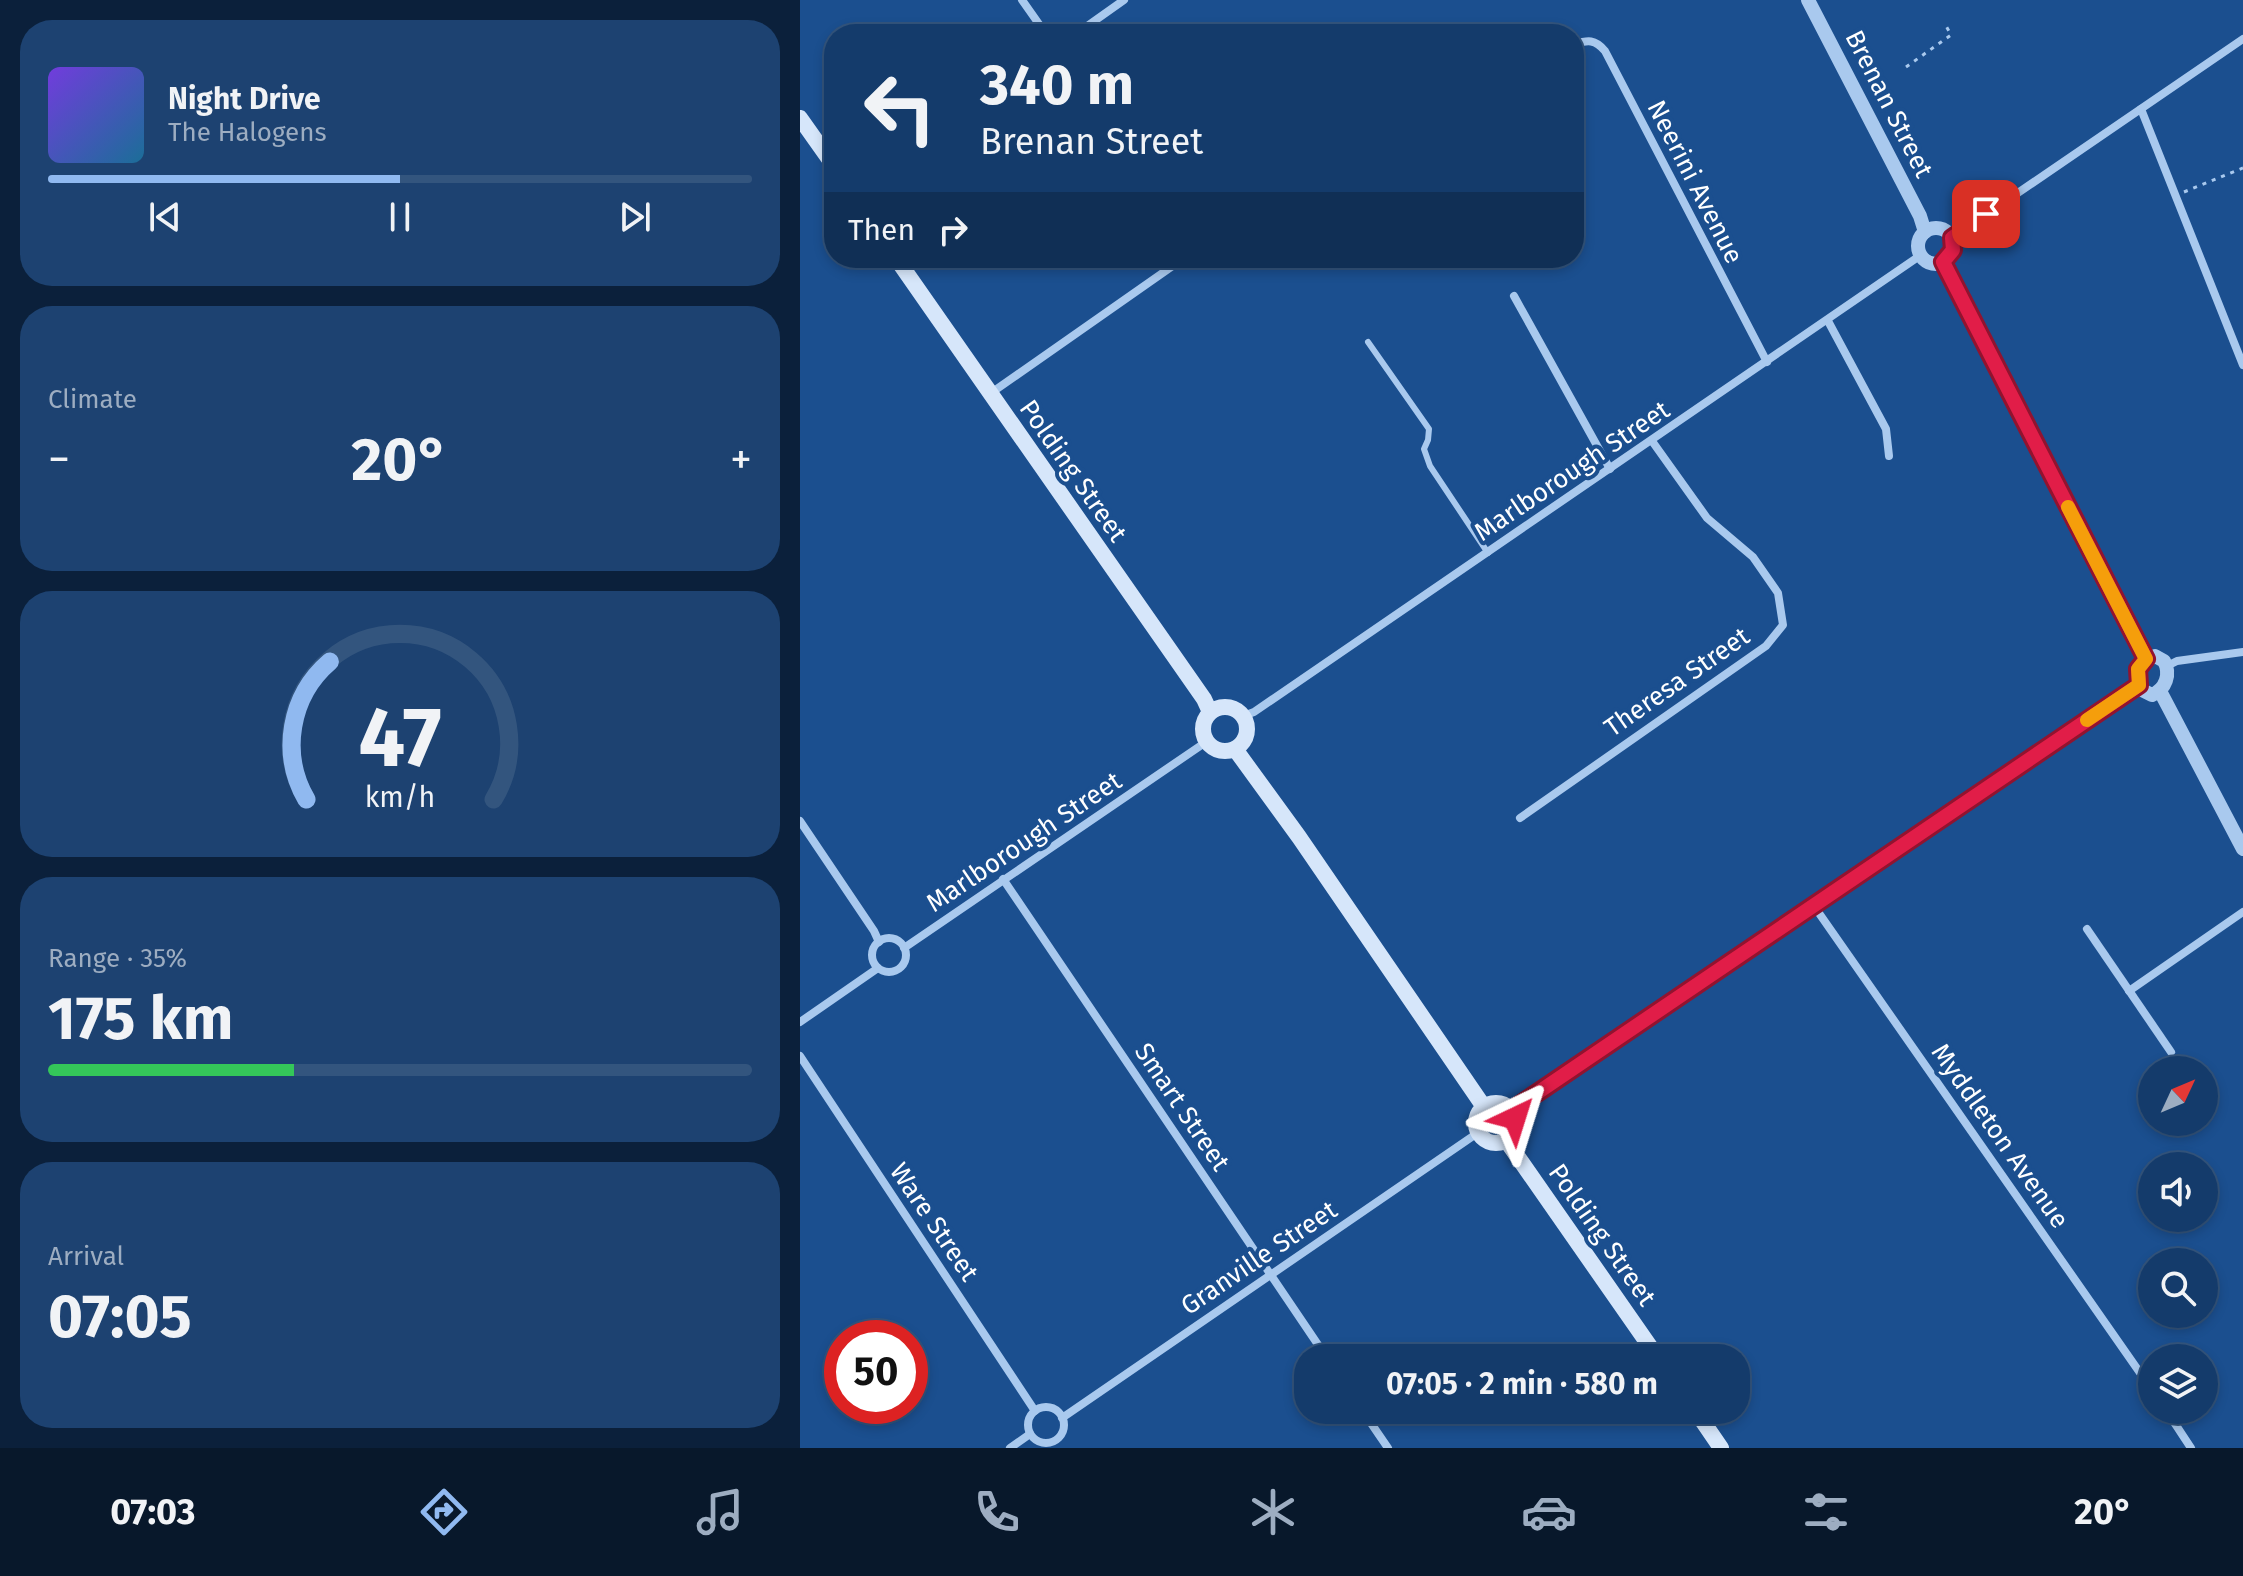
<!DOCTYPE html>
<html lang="en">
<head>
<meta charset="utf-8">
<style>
  :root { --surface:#143b6b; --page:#1d4271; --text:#f1f3f6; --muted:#9dadc1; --line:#33557e; --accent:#90b9f0 }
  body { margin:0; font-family:"Fira Sans",sans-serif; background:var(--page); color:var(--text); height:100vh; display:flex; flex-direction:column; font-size:30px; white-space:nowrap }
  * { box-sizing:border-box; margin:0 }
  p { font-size:26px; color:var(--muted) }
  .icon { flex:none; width:44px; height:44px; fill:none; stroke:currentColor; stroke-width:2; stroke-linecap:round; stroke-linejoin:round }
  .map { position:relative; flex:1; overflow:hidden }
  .details { display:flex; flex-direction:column; gap:20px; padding:20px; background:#0b203b; width:800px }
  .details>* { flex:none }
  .hud { position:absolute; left:24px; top:24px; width:760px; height:244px; border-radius:32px; box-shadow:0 4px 12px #0003,0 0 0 2px var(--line); background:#143b6b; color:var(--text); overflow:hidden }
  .needle { width:52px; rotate:46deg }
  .buttons { position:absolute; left:1338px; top:1056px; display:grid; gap:16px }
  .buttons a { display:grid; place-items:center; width:80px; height:80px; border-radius:50%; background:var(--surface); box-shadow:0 4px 12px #0003,0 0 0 2px var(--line); font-size:40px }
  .speed { position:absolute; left:24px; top:1320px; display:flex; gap:16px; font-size:40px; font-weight:700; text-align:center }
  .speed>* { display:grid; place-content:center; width:104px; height:104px; border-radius:50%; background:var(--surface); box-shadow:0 4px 12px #0003,0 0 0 2px var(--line); line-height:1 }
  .speed .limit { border:12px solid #d22; background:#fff; color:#111 }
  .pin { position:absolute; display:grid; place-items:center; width:68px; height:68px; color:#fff; margin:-34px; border-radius:16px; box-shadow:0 4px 12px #0006 }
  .me { position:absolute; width:88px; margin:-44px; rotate:41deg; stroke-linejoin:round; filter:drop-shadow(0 0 6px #0008) }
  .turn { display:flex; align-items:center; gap:28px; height:168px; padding:0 24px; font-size:36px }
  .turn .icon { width:104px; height:104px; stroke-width:2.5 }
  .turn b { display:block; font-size:56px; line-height:68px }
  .then { display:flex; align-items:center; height:76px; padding:0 24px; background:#0003; gap:16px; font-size:30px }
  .big { font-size:60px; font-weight:700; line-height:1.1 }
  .details .widget { flex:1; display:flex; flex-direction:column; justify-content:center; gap:12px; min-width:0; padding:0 28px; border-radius:32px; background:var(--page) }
  .details .dial { align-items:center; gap:0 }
  .dial svg { height:208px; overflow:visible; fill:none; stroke:var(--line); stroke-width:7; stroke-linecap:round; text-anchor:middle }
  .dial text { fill:var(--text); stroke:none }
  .song { display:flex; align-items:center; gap:24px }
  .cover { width:96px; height:96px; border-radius:12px; background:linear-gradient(135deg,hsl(260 70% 55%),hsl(200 70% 35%)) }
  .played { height:8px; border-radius:4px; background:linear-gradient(90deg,var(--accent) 50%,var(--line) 50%) }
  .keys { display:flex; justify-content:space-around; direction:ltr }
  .heat { display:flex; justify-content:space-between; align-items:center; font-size:44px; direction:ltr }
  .charge { height:12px; border-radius:6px; background:linear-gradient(90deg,#34c759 35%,var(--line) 0) }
  .trip { position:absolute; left:494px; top:1344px; width:456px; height:80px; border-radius:32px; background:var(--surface); box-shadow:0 4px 12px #0003,0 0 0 2px var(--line); font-weight:700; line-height:80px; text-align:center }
  .dock { display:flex; height:128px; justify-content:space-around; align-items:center; background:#08182b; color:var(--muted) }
  .dock .icon { width:56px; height:56px }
  .dock .on { color:var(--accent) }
  .dock b { font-size:36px; color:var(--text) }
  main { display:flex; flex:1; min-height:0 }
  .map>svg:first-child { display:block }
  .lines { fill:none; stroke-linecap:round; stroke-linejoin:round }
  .path { stroke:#a9c9ee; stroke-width:3; stroke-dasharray:4 6; stroke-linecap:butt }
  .service { stroke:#a9c9ee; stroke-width:6 }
  .minor { stroke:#a9c9ee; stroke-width:8 }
  .tertiary { stroke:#a9c9ee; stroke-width:14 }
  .secondary { stroke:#d6e6fa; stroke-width:16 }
  .route-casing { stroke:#92132f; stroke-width:20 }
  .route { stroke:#e11d48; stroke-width:14 }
  .slow { stroke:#f59e0b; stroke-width:14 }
  .labels { text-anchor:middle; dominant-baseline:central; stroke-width:8; stroke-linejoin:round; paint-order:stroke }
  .street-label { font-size:26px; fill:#fff; stroke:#1b4f8f }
</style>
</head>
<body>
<main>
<section class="details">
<div class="widget">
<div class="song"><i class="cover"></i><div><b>Night Drive</b><p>The Halogens</p></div></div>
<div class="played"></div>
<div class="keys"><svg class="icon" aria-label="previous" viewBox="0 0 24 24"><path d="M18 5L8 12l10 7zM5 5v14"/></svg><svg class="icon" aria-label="pause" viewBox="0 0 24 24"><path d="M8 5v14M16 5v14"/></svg><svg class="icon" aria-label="next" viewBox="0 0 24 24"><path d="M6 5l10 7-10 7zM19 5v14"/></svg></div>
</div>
<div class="widget"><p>Climate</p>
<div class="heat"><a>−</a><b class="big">20°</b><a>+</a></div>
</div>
<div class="widget dial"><svg viewBox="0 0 100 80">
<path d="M14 69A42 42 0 1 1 86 69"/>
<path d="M14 69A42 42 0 0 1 23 16" stroke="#90b9f0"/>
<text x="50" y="56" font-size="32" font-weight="700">47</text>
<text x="50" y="72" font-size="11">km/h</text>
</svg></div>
<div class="widget"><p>Range · 35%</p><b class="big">175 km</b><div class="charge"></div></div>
<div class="widget"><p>Arrival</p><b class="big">07:05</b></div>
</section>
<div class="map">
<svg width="1443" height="1448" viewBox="0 0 1443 1448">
  <rect width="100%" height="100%" fill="#1b4f8f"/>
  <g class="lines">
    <g class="path">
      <polyline points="1106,67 1151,35 1145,24"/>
      <polyline points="1384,192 1443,168"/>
    </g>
    <polyline class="service" points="568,342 629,429 628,440 624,449 630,466 688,553"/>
    <g class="minor">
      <polyline points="222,0 246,34"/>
      <polyline points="276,34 324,0"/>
      <path d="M774 44C788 40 795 39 805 51L967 362"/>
      <polyline points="1341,109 1443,365"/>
      <polyline points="1152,238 1443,39"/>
      <polyline points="714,296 810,469"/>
      <polyline points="1028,321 1086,429 1089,456"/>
      <polyline points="191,393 384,258"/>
      <polyline points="1367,666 1377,661 1443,652"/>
      <polyline points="443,716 454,712 1121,255"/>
      <polyline points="720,818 966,646 983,625 978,593 953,557 907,518 852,441"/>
      <polyline points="0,821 74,931 79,942"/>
      <polyline points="203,879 527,1358"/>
      <polyline points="1014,906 1352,1390"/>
      <polyline points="1287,929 1371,1052"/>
      <circle cx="89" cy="955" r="17"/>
      <polyline points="104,948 406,742"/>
      <polyline points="1329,991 1443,912"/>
      <polyline points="0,1022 78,968"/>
      <polyline points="0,1056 235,1411"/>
      <polyline points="712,1110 1339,685"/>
      <circle cx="246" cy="1425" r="18"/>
      <polyline points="562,1410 588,1448"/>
      <polyline points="1366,1410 1391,1448"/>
      <polyline points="262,1418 679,1132"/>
      <polyline points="210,1448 230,1434"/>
    </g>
    <g class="tertiary">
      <polyline points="1008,0 1120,216 1125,232"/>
      <circle cx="1136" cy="246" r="18"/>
      <polyline points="1143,262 1346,659"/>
      <path d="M1355 656 1364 661C1371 674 1366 689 1352 695L1342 690 1337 675 1343 662Z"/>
      <polyline points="1360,691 1443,849"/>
    </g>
    <g class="secondary">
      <polyline points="0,118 34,166"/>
      <polyline points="96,258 404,699 410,712"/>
      <circle cx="425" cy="729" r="22"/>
      <polyline points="435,749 499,837 684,1107"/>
      <circle cx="696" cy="1123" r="20"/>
      <polyline points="706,1140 858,1358"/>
      <polyline points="895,1410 921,1448"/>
    </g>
  </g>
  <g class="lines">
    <defs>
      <polyline id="route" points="715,1118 712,1110 1339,685 1338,669 1346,659 1143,262 1153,250 1152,238 1186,214"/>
    </defs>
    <use href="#route" class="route-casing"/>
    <use href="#route" class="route"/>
    <polyline class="slow" points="1268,507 1346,659 1338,669 1339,685 1287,720"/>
  </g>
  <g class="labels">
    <g class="street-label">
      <text transform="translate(1089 104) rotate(63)">Brenan Street</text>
      <text transform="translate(895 182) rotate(63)">Neerini Avenue</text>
      <text transform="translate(273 471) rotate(55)">Polding Street</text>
      <text transform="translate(772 471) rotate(-34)">Marlborough Street</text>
      <text transform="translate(877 682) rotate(-35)">Theresa Street</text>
      <text transform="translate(224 842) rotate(-34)">Marlborough Street</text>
      <text transform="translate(382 1107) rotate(56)">Smart Street</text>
      <text transform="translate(1200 1136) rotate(55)">Myddleton Avenue</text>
      <text transform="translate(134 1222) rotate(56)">Ware Street</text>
      <text transform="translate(802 1235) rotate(55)">Polding Street</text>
      <text transform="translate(459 1258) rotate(-34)">Granville Street</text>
    </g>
  </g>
</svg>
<div class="buttons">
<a><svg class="needle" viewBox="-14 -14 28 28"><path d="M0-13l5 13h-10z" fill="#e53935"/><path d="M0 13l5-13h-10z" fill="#9dadc1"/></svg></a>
<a><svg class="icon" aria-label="sound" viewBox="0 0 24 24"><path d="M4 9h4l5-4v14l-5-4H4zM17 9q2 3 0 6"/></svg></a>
<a><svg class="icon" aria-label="search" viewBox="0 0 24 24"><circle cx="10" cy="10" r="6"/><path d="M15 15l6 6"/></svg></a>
<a><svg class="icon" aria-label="layers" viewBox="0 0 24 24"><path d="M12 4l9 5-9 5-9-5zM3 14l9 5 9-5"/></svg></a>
</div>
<div class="speed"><div class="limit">50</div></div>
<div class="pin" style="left:1186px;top:214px;background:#d93025"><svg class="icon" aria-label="arrive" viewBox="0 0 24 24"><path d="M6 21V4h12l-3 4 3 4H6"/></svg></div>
<svg class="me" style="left:715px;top:1118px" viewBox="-20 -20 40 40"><path d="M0-17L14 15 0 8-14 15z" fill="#e11d48" stroke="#fff" stroke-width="4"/></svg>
<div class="trip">07:05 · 2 min · 580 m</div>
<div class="hud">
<div class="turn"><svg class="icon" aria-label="left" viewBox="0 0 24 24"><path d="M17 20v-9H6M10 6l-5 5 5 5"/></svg><div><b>340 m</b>Brenan Street</div></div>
<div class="then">Then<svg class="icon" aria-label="right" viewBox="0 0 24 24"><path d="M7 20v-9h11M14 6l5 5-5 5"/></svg></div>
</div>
</div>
</main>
<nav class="dock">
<b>07:03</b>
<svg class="icon on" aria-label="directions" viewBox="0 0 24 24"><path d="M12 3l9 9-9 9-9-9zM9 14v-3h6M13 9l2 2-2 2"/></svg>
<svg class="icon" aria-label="music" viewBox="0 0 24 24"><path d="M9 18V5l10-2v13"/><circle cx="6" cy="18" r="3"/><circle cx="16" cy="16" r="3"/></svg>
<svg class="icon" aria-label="phone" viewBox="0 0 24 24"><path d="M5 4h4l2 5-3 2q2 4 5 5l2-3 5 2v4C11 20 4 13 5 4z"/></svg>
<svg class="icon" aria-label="climate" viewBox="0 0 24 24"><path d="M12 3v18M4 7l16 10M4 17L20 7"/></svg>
<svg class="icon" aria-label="car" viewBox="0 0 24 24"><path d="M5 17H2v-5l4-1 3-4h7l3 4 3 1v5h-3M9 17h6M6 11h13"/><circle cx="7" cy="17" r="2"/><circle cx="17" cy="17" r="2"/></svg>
<svg class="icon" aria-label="filters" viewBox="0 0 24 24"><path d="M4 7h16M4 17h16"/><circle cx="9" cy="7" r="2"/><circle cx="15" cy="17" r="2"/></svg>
<b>20°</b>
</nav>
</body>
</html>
